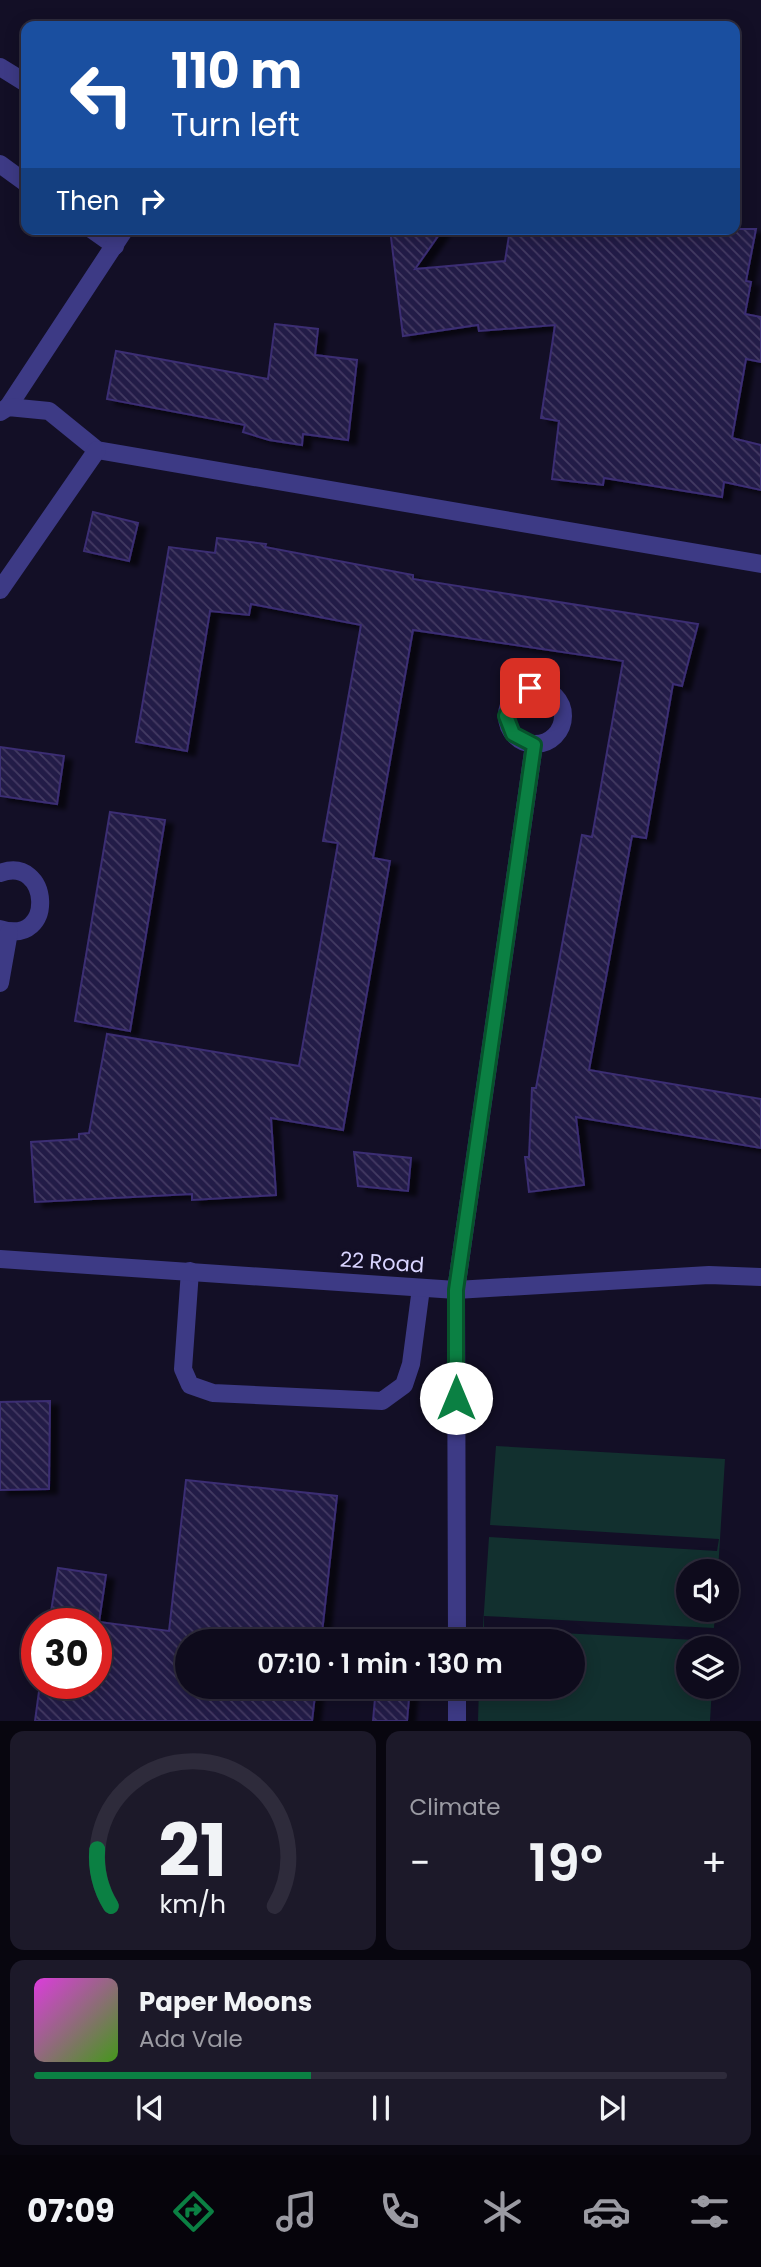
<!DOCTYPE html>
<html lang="en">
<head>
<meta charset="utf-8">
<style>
  :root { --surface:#0e0b1c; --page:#1c1929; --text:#f1f3f6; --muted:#9b9ba3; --line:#2e2b3b; --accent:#0b8043 }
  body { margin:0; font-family:Poppins,sans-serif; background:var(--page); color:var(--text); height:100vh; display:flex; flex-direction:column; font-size:26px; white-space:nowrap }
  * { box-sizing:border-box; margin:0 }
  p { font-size:23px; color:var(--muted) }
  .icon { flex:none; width:38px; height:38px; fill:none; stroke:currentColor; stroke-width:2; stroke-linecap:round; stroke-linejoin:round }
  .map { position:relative; height:1721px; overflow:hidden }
  .drawer { display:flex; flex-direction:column; gap:10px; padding:10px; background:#08060f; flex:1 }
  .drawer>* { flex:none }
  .banner { position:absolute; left:21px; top:21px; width:719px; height:214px; border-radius:14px; box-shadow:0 4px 18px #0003,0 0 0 2px var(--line); background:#1a4fa0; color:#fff; overflow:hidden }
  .fabs { position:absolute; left:676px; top:1559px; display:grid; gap:14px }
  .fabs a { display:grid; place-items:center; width:63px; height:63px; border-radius:50%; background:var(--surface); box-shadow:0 4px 18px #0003,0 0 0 2px var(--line); font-size:35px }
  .speed { position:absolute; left:21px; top:1608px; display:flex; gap:14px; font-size:35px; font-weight:700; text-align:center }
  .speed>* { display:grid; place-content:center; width:91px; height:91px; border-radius:50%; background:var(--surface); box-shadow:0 4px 18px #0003,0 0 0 2px var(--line); line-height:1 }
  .speed .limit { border:10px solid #d22; background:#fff; color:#111 }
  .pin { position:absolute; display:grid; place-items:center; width:60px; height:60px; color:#fff; margin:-30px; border-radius:14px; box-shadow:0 4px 10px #0006 }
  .me { position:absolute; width:77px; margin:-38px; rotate:0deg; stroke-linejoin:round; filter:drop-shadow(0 0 5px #0008) }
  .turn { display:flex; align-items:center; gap:24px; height:147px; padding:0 35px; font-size:32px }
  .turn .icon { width:91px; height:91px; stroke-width:2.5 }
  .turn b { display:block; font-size:49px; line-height:60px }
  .then { display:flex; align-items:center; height:66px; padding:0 35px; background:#0003; gap:14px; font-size:26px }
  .big { font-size:52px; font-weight:600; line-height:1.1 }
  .drawer .card { flex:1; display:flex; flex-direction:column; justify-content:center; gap:10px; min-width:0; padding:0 24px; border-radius:14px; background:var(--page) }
  .drawer .dial { align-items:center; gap:0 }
  .dial svg { height:182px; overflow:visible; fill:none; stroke:var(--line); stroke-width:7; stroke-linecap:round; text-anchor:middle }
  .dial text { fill:var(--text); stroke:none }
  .song { display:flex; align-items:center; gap:21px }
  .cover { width:84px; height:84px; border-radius:10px; background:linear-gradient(135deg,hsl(300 70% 55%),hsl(100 70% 35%)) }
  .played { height:7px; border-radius:4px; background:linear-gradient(90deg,var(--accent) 40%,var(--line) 40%) }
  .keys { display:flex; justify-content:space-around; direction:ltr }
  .heat { display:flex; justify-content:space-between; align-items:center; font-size:38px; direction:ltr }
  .drawer .tiles { flex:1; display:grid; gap:10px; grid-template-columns:1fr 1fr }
  .card:last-child { grid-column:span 2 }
  .trip { position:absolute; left:175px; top:1629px; width:410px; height:70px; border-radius:35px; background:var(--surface); box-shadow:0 4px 18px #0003,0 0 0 2px var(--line); font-weight:600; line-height:70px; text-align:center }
  .tabs { display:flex; height:112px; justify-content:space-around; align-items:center; background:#06040b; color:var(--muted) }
  .tabs .icon { width:49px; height:49px }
  .tabs .on { color:var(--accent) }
  .tabs b { font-size:32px; color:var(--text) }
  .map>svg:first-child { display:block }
  .garden { fill:#12302f }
  .building { fill:url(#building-back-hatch); stroke:#3b2d73; stroke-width:2; filter:url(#shadow) }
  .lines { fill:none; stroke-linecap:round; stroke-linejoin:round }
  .lane { stroke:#3d3a85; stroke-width:18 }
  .street { stroke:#3d3a85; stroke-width:18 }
  .route-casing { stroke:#07532c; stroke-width:18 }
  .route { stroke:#0b8043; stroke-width:12 }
  .labels { text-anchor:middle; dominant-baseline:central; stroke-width:7; stroke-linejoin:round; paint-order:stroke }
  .street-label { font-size:21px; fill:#d9d4ff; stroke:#130f26 }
</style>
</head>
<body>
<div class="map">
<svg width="761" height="1721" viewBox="0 0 761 1721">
  <defs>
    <pattern id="building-back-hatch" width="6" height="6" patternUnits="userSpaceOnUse" patternTransform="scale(1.75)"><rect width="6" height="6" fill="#241b47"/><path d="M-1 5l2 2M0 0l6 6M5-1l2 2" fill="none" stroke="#433b63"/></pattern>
    <filter id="shadow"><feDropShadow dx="8" dy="4.5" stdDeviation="2" flood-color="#0009"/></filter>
  </defs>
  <rect width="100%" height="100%" fill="#130f26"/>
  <polygon class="garden" points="496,1446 725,1459 718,1571 688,1572 688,1610 715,1610 714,1628 484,1616 484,1629 714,1641 714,1648 688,1648 688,1687 712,1687 710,1721 478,1721 479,1687 572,1687 572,1642 482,1641 489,1537 717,1551 719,1539 490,1525"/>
  <g class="building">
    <polygon points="390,229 443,229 415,269 505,261 510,229 756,229 746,281 751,282 745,314 761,317 761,362 746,359 732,438 761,445 761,490 724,482 722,497 604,478 603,485 552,479 559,421 541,418 555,325 479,331 478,325 403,336"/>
    <polygon points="275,324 318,329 315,355 357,360 348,440 303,434 302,445 269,440 243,432 245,425 107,399 116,351 268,379"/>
    <polygon points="93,512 138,523 129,561 84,551"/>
    <polygon points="217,538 266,544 265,547 413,575 413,579 698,624 682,686 673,684 646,838 632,836 589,1070 761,1099 761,1148 576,1117 584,1185 529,1192 525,1157 529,1157 532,1088 536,1088 582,835 592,837 623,661 413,630 373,858 390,861 343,1130 271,1118 276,1195 192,1200 192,1194 35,1202 31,1142 79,1139 79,1134 89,1133 107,1034 299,1066 338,843 323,841 361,625 251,604 249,615 210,611 187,751 136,742 169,547 215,553"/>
    <polygon points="0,747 64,756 57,804 0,796"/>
    <polygon points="110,812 165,820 130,1031 75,1021"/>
    <polygon points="354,1152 411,1158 408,1191 358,1186"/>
    <polygon points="50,1401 49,1489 0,1490 0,1402"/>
    <polygon points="186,1480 337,1496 321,1642 187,1642 187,1687 316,1687 312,1721 35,1721 40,1684 96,1684 96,1624 49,1624 58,1568 106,1575 99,1622 169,1631"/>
    <polygon points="376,1687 410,1687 407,1721 373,1721"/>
  </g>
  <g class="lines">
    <g class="lane">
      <circle cx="535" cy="716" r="28"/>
      <path d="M0 873C50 854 57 947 0 929"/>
      <polyline points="0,983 9,932"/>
      <polyline points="190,1271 183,1369 190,1385 213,1393 382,1401 404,1385 411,1364 421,1288"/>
      <polyline points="456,1290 534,745"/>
    </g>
    <g class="street">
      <polyline points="0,67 26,83"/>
      <polyline points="0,164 26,183"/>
      <polyline points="91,229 115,246"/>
      <polyline points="8,407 125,229"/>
      <polyline points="0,412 8,407 49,411 97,450 761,564"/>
      <polyline points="0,590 97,450"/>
      <polyline points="0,1259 456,1290 709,1275 761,1277"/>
      <polyline points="456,1290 457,1642"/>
      <polyline points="457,1687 457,1721"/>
    </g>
  </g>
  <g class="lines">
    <defs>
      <polyline id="route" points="456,1398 456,1290 534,745 513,734 506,716 519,693 530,688"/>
    </defs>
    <use href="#route" class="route-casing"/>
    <use href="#route" class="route"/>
  </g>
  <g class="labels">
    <g class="street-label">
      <text transform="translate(382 1262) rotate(4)">22 Road</text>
    </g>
  </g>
</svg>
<div class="fabs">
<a><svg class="icon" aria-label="sound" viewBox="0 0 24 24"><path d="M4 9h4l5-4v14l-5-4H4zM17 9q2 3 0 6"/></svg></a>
<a><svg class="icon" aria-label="layers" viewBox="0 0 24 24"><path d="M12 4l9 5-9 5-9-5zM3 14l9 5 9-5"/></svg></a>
</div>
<div class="speed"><div class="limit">30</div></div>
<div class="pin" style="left:530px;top:688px;background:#d93025"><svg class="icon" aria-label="arrive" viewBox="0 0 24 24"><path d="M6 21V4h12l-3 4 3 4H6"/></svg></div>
<svg class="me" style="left:456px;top:1398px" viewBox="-20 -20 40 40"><circle r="19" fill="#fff"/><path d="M0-13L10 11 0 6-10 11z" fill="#0b8043"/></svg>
<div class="trip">07:10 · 1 min · 130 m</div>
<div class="banner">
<div class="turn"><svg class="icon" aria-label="left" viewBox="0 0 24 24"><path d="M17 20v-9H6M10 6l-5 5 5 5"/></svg><div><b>110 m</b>Turn left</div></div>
<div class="then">Then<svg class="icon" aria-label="right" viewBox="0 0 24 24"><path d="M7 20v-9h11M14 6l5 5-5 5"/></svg></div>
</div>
</div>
<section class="drawer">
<div class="tiles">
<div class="card dial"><svg viewBox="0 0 100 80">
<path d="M14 69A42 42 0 1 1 86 69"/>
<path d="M14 69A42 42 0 0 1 8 44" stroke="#0b8043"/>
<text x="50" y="56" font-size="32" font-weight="700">21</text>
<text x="50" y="72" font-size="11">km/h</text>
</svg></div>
<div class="card"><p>Climate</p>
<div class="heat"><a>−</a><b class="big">19°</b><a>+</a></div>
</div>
<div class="card">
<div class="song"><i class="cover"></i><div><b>Paper Moons</b><p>Ada Vale</p></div></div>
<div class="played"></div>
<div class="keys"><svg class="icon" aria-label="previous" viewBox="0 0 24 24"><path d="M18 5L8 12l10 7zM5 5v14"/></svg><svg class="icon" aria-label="pause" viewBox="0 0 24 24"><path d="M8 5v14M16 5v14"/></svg><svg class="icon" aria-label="next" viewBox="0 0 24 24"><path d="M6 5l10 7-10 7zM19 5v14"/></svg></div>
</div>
</div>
</section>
<nav class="tabs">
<b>07:09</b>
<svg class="icon on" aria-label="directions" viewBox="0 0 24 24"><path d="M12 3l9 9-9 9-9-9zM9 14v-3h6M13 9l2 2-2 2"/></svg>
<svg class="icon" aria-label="music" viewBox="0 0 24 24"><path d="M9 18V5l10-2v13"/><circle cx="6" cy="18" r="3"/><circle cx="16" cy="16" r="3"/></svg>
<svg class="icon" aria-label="phone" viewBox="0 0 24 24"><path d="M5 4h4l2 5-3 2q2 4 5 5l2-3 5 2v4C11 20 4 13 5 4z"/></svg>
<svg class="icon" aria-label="climate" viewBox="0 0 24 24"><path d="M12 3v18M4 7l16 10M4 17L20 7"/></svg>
<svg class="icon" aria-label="car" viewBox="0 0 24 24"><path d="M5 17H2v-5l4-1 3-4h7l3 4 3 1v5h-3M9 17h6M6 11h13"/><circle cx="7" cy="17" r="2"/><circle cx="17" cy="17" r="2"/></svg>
<svg class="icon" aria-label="filters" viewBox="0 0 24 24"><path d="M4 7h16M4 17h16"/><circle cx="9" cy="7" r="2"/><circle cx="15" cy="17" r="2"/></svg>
</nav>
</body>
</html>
